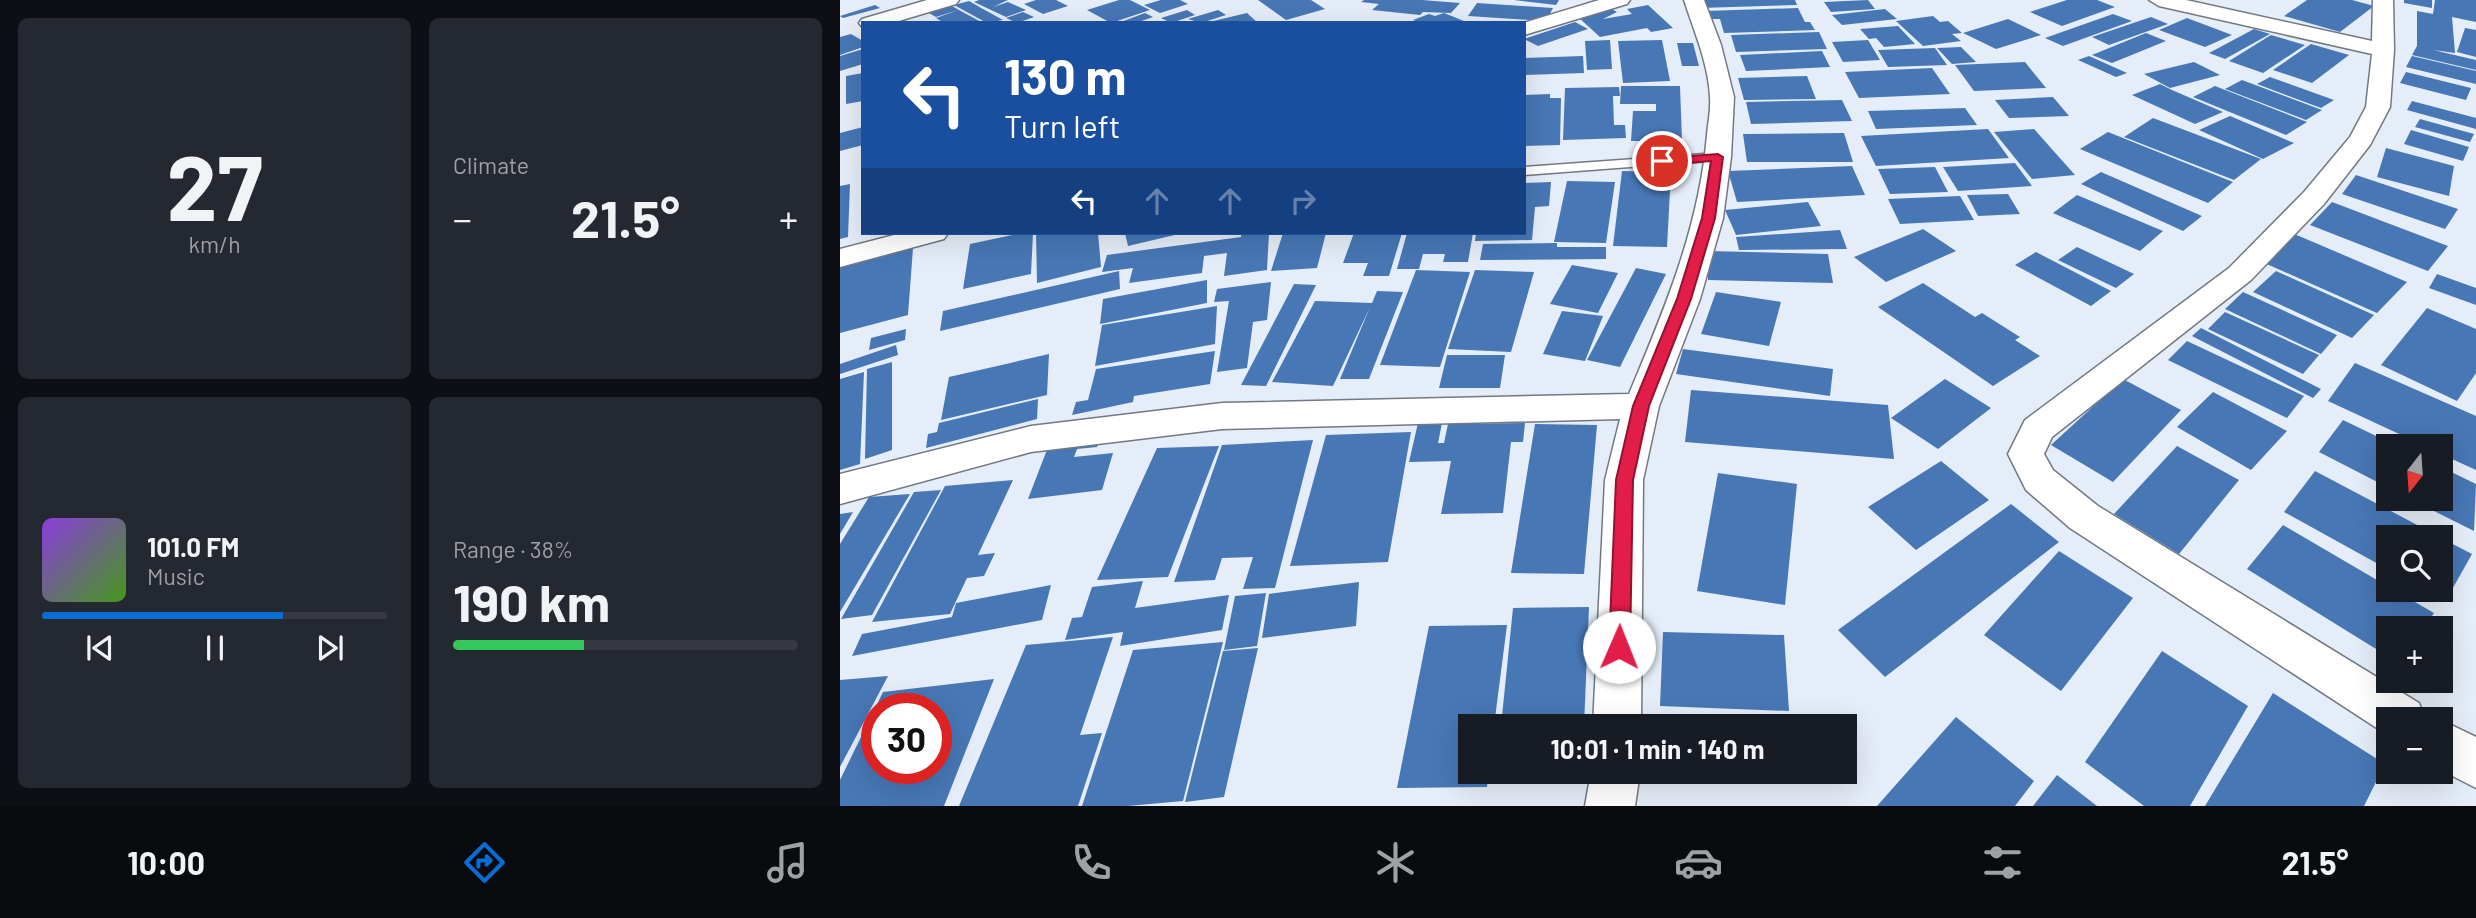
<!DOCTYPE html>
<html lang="en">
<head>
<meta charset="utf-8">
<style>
  :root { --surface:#171b24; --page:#242831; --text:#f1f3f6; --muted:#9ea1a6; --line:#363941; --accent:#096dd5 }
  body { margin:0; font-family:Barlow,sans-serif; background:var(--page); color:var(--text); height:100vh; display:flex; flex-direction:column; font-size:26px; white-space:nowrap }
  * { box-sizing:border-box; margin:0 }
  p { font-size:23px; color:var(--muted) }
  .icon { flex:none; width:38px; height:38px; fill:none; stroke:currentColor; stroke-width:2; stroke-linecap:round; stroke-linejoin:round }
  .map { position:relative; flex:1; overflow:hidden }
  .side { display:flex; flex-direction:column; gap:18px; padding:18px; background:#0d0f14; width:840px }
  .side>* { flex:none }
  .banner { position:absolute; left:21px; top:21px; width:665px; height:214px; border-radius:0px; box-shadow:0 7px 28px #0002; background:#1a4fa0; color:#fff; overflow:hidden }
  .needle { width:46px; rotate:197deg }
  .tools { position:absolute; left:1536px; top:434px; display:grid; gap:14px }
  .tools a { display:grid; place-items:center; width:77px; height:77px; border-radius:0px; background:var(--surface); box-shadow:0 7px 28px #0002; font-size:35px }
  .speed { position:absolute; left:21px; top:693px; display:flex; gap:14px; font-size:35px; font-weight:700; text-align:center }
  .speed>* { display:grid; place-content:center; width:91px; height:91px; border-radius:50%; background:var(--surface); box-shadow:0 7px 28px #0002; line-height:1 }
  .speed .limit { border:10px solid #d22; background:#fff; color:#111 }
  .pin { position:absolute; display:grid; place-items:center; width:60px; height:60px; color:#fff; margin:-30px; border:4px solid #fff; border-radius:50%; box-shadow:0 2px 7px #0007 }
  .me { position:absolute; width:77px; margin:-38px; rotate:1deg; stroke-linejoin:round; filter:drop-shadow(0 0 5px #0008) }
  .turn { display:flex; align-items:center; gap:24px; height:147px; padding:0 28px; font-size:32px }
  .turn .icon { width:91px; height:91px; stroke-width:2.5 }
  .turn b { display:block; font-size:49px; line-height:60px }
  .lanes { display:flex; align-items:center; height:66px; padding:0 28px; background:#0003; justify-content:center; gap:35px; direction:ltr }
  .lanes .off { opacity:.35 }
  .big { font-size:52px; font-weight:700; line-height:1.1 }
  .side .tile { flex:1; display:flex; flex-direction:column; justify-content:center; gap:10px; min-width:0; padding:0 24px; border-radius:10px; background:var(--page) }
  .side .dial { align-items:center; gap:0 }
  .dial b { font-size:91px; line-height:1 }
  .song { display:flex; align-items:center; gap:21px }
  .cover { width:84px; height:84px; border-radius:10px; background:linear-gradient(135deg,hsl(270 70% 55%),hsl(100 70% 35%)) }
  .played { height:7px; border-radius:4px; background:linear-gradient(90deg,var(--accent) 70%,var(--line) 70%) }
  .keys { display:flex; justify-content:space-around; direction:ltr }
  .heat { display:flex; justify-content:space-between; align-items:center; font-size:38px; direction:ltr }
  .charge { height:10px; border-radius:5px; background:linear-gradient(90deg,#34c759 38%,var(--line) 0) }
  .side .tiles { flex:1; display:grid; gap:18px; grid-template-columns:repeat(2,1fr) }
  .trip { position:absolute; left:618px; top:714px; width:399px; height:70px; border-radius:0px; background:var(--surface); box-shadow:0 7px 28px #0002; font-weight:700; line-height:70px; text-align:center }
  .tabs { display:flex; height:112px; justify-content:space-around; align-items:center; background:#090b0e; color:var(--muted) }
  .tabs .icon { width:49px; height:49px }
  .tabs .on { color:var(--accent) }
  .tabs b { font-size:32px; color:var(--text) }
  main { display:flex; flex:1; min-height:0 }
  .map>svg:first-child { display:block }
  .building { fill:#4777b5; fill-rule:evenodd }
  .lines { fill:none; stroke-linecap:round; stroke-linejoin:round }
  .lane-casing { stroke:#727982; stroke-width:3 }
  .street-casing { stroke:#727982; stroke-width:3 }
  .lane { fill:#fff; fill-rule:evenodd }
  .street { fill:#fff; fill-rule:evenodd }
  .route { fill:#e11d48; stroke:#92132f; stroke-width:2 }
</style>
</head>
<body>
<main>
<section class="side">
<div class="tiles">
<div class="tile dial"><b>27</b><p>km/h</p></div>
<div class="tile"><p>Climate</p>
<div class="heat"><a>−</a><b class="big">21.5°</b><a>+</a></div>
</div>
<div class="tile">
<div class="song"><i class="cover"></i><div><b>101.0 FM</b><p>Music</p></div></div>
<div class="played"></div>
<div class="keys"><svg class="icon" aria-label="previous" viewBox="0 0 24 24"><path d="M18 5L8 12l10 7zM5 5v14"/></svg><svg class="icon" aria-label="pause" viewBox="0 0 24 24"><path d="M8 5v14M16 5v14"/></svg><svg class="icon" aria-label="next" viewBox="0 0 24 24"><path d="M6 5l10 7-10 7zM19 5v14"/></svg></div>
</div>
<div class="tile"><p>Range · 38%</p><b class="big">190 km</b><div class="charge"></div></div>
</div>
</section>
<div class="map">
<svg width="1636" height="806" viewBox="0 0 1636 806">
  <rect width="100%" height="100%" fill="#e5edf8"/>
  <g class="building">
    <polygon points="139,0 168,0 153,7 168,2 186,10 166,17 134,2"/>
    <polygon points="196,0 216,0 228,6 203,14 184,4"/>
    <polygon points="279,0 290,0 310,10 271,23 247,10"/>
    <polygon points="321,0 340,0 348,4 320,13 304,5"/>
    <polygon points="418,0 471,0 485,9 446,20"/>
    <polygon points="524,0 582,0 620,3 611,13 583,12 580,15 532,10 539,4 521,2"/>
    <polygon points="674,0 719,0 716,5"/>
    <polygon points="858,0 955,0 957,5 860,8"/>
    <polygon points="1028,0 1035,9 991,12 984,2"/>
    <polygon points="1227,0 1257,0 1275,7 1222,26 1190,12"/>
    <polygon points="1467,0 1512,0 1534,6 1500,32 1444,16"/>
    <polygon points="1564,0 1592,0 1592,8 1564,3"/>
    <polygon points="1595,0 1636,0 1636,22 1612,17 1615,53 1593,50 1636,60 1636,70 1572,55 1577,46 1577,11 1593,14"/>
    <polygon points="129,1 143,9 163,20 147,23 114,5"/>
    <polygon points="637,3 713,8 706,21 628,16"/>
    <polygon points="35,5 40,8 3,18 0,16"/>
    <polygon points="808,5 833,28 811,32 807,28 760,37 738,17 768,7 777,12 763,19 792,14 787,9"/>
    <polygon points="112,6 119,10 143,23 104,23 96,18 118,10 96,17 89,13"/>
    <polygon points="958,8 965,22 970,22 975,30 884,33 880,19 868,19 865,11"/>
    <polygon points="1045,9 1057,19 1002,25 992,15"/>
    <polygon points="347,10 355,15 331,23 321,18"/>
    <polygon points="378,10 386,15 361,23 348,19"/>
    <polygon points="183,12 194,17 177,23 166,18"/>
    <polygon points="305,13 313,17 296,23 278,23"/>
    <polygon points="407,13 418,23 370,23 369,22"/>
    <polygon points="604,13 629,23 580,23 573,20 589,14 595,16"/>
    <polygon points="1273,14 1292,21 1223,46 1205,38"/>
    <polygon points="1093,16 1100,22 1108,21 1122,33 1112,34 1121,41 1083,46 1056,21"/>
    <polygon points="1311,17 1328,24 1269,45 1252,37"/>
    <polygon points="1347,18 1392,35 1365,47 1319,30"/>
    <polygon points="1168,19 1201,35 1156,49 1123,33"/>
    <polygon points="735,22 748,29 698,46 684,39"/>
    <polygon points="1058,26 1075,44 1044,47 1036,38 1029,39 1020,29"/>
    <polygon points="1625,28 1636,30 1636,57 1617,52"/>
    <polygon points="1414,29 1430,34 1385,59 1369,53"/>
    <polygon points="979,32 987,49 896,52 891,35"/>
    <polygon points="1306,33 1326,41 1272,63 1252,55"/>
    <polygon points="11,34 23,41 23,47 0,55 0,37"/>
    <polygon points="1431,35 1465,45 1423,73 1389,61"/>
    <polygon points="770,40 772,69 747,70 745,41"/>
    <polygon points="822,40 830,81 783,83 778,41"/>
    <polygon points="1028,40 1040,60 1003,62 992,42"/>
    <polygon points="837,43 853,43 859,66 842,66"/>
    <polygon points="1471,44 1509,55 1472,83 1433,70"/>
    <polygon points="1121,47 1136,62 1112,64 1097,48"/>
    <polygon points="1095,48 1107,65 1048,67 1038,50"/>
    <polygon points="23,49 23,64 0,71 0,56"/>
    <polygon points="982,51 990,67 906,71 900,55"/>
    <polygon points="743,56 744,73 684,75 684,58"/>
    <polygon points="1249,56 1287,73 1276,77 1238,60"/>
    <polygon points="1572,56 1636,71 1636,84 1566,67"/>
    <polygon points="1185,62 1206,88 1134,91 1115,65"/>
    <polygon points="1354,62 1380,75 1330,88 1304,74"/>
    <polygon points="1092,68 1110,94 1019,98 1005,72"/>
    <polygon points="1566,72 1631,88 1626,100 1560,83"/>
    <polygon points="23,73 23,101 6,104 6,76"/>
    <polygon points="967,76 976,99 904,100 898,78"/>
    <polygon points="1430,77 1494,100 1481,108 1417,84"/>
    <polygon points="1402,80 1482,110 1466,120 1385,89"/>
    <polygon points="1320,84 1332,90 1383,112 1355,124 1292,95"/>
    <polygon points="781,86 840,86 842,141 791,141 793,111 816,111 816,104 780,104"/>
    <polygon points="1375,86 1467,122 1446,135 1353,97"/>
    <polygon points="779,87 780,96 773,96 774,125 785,125 786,138 723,140 725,88"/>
    <polygon points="710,94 710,98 721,98 720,145 684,146 684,95"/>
    <polygon points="1213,97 1229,116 1169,118 1155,100"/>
    <polygon points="1002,100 1012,121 911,124 906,102"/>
    <polygon points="1572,101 1636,118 1636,129 1567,110"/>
    <polygon points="1125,108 1137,125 1036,129 1028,111"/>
    <polygon points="1390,116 1454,143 1423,159 1359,130"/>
    <polygon points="1313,118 1421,159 1394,180 1284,137"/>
    <polygon points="1580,119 1634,134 1630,142 1575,127"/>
    <polygon points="23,127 23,145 0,151 0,133"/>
    <polygon points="1148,129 1169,158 1036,166 1021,136"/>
    <polygon points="1194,129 1235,175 1192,179 1154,132"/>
    <polygon points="1571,130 1629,147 1623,161 1564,144"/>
    <polygon points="1268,132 1393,182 1368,203 1240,149"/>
    <polygon points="1004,133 1013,162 907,162 903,134"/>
    <polygon points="1546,148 1614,166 1609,196 1537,177"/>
    <polygon points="1175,163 1192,186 1118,191 1103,167"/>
    <polygon points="1012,166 1025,195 897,202 888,171"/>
    <polygon points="1095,167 1108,192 1050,194 1038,169"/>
    <polygon points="782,171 831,172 827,247 773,246"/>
    <polygon points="1261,172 1362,216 1343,231 1241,184"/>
    <polygon points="1516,175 1618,209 1605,229 1502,194"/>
    <polygon points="727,181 775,182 766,243 714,242"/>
    <polygon points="711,182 709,206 695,207 692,240 635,241 636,233 684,233 684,183"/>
    <polygon points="10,184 8,237 0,239 0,186"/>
    <polygon points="1168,194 1180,214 1138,216 1127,195"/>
    <polygon points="1237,195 1323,231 1300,251 1213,213"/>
    <polygon points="1120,196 1134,220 1060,224 1048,199"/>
    <polygon points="968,202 981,226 896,235 885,210"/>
    <polygon points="1492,202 1608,246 1588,271 1470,225"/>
    <polygon points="1083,229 1116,251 1046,282 1014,257"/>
    <polygon points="1000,230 1007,249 899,250 896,237"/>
    <polygon points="182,233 193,233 191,274 123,289 130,244"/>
    <polygon points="196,233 258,233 261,267 197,283"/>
    <polygon points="285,233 338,233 339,234 288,246"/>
    <polygon points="401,233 429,233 427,270 384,276 387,253 364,256 362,273 289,283 293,268 262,272 267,255 401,237"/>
    <polygon points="443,233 486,233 477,268 431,271"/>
    <polygon points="514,233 562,233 549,276 523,276 528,263 503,263"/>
    <polygon points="567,233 633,233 628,262 603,262 605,254 583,254 579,269 557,269"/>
    <polygon points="1452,233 1567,282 1537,313 1420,261"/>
    <polygon points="717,243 717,247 766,247 766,259 640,260 643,244"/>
    <polygon points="1237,247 1294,274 1276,288 1218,260"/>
    <polygon points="73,248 68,315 0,333 0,265"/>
    <polygon points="868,251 988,254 993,283 868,280"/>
    <polygon points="1196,252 1271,291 1251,306 1175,265"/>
    <polygon points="732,265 778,273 758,313 710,304"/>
    <polygon points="796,268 826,274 780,367 747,360"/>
    <polygon points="576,270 630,272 600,367 540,365"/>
    <polygon points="635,270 694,272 671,352 608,349"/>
    <polygon points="279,271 280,289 100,331 103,311"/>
    <polygon points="1436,271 1534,315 1512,338 1413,292"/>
    <polygon points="1597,274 1636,288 1636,305 1589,288"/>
    <polygon points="367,280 367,303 260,324 263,299"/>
    <polygon points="431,282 427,320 413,322 407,368 377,372 389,301 374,302 377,289"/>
    <polygon points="1083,283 1135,317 1142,313 1180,337 1175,340 1200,356 1153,386 1038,307"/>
    <polygon points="454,284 476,285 426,386 401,385"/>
    <polygon points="537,291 563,292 529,379 500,379 530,307 493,386 432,382 475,301 532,303"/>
    <polygon points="876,292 941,302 929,346 861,334"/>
    <polygon points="1403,292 1497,335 1481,354 1385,309"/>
    <polygon points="377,306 375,344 255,366 262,325"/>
    <polygon points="1587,308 1636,329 1636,373 1617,401 1541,365"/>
    <polygon points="722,311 763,316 745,361 703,354"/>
    <polygon points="1385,312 1479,355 1463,374 1368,329"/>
    <polygon points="1361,328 1481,389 1473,398 1352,336"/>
    <polygon points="66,329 65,340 29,350 31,338"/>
    <polygon points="1347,341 1464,396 1447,418 1328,360"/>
    <polygon points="56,345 58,355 0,374 0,364"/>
    <polygon points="843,349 993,369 990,396 836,374"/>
    <polygon points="375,351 370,384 294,396 293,402 232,415 236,402 248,400 256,369"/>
    <polygon points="209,354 207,395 101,420 109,377"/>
    <polygon points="607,355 665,355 660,388 599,388"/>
    <polygon points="52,362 52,450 25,459 27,369"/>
    <polygon points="1515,363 1636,416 1636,470 1601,454 1601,446 1585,446 1488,401"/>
    <polygon points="24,372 20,464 0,470 0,379"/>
    <polygon points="1105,379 1151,408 1098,449 1051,418"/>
    <polygon points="1283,379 1341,410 1273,482 1211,445"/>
    <polygon points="851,390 1048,405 1054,459 845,442"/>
    <polygon points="1373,392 1447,431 1411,470 1337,427"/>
    <polygon points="198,399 197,419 86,448 88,434 97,432 99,423"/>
    <polygon points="1503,420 1557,446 1549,446 1549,488 1479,452"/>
    <polygon points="578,423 602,423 598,443 604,443 608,424 685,423 683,442 671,442 663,513 601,514 611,461 569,462"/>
    <polygon points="695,424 757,425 744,574 671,573"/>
    <polygon points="571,432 548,562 450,566 486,435"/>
    <polygon points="261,436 257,447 237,449 234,457 273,453 262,490 188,499 210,442"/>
    <polygon points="473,440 435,588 403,589 413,557 382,558 375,580 334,582 382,445"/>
    <polygon points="379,446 328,577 257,580 317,448"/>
    <polygon points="1337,446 1399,480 1339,554 1274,514"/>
    <polygon points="1101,461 1149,500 1076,550 1028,507"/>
    <polygon points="1601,467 1636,484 1634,531 1570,499 1601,499"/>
    <polygon points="1475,471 1600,537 1549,537 1549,570 1444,512"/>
    <polygon points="878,473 957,484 945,605 857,591"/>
    <polygon points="173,480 138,555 155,553 144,576 127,578 110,614 32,622 105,486"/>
    <polygon points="101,490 32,615 1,619 74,492"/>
    <polygon points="70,494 0,612 0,544 29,497"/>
    <polygon points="1171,504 1219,542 1045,677 998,630"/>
    <polygon points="13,512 0,534 0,514"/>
    <polygon points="1443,525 1549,587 1549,590 1554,590 1594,613 1584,628 1549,628 1549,657 1407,569"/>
    <polygon points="1601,538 1632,554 1605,602 1583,590 1601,590"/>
    <polygon points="1219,551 1293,598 1221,691 1144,635"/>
    <polygon points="303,581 295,608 389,595 382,630 280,646 283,632 225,640 232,618 242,617 252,587"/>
    <polygon points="519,582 516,626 422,638 429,594"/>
    <polygon points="211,585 202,620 12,656 22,634 112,617 116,603"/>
    <polygon points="426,593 417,646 384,650 395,596"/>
    <polygon points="749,607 744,726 661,726 673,608"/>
    <polygon points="667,625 654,726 630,726 630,772 649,772 647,787 557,788 589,626"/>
    <polygon points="823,632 944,635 949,711 820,706"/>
    <polygon points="273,637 240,735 262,733 238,806 119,806 186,645"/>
    <polygon points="383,642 343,801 288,806 242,806 293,650"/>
    <polygon points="418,648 384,797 345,802 383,651"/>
    <polygon points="1322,651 1408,706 1350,806 1304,806 1245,762"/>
    <polygon points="48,676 0,767 0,680"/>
    <path d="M154 679 104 806H0V780L43 692ZM37 709H96V768H37Z"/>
    <polygon points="1433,693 1545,764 1524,806 1365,806"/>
    <polygon points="1116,717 1194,781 1175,806 1037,806"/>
    <polygon points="656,772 742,772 742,777 656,779"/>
    <polygon points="1217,775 1257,806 1193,806"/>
  </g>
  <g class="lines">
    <defs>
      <polygon id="lane" points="878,153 883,154 883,160 684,175 684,167"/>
      <g id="street">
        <polygon points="87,0 119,0 116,4 52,23 23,23 23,28 19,23 22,19"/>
        <polygon points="759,0 790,0 787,4 684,35 683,23"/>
        <path d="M844 0H864L881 45 894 97 891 157 883 218 860 299 819 406 803 480 801 726H753L765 480 780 419 382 429 191 452 0 504V474L191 426 382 403 789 394C825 308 859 228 867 135 868 123 871 110 870 98 869 65 854 31 844 0Z"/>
        <polygon points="1309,0 1346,0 1532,41 1533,0 1553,0 1554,50 1550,107 1530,145 1484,204 1411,280 1212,437 1204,454 1213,470 1258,506 1579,703 1585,719 1549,719 1549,736 1230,528 1186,490 1168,454 1185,420 1389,268 1464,192 1510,137 1526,107 1532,54 1319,6"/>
        <polygon points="62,233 108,233 104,239 0,267 0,249"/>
        <polygon points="1601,720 1636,737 1636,788 1601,770"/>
        <polygon points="751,772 800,772 795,806 745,806"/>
      </g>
    </defs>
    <use href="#lane" class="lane-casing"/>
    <use href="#street" class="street-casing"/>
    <use href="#lane" class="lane"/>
    <use href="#street" class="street"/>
  </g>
  <polygon class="route" points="878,154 883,157 875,218 851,299 809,406 793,480 790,647 787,653 779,656 772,653 769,647 776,480 793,406 837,299 862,218 871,161 822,165 816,161 822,158"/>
</svg>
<div class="tools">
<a><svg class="needle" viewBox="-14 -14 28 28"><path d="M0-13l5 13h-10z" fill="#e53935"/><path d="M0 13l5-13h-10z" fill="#9ea1a6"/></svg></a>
<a><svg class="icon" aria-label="search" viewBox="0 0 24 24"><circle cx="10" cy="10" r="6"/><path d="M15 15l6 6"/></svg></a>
<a>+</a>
<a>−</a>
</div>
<div class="speed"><div class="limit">30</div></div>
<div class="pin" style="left:822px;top:161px;background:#d93025"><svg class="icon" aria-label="arrive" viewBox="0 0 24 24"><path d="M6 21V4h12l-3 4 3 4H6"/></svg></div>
<svg class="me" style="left:779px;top:647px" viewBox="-20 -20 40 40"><circle r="19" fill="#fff"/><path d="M0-13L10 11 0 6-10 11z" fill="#e11d48"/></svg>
<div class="trip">10:01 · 1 min · 140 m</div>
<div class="banner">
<div class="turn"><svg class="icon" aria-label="left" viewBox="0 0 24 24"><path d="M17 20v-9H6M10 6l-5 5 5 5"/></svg><div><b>130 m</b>Turn left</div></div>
<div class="lanes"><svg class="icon" aria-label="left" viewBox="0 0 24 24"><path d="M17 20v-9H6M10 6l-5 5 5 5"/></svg><svg class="icon off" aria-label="ahead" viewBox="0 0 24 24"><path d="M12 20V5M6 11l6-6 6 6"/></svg><svg class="icon off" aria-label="ahead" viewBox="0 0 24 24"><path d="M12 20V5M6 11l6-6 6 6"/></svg><svg class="icon off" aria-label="right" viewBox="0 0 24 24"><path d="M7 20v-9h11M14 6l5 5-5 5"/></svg></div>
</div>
</div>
</main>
<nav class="tabs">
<b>10:00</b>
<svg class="icon on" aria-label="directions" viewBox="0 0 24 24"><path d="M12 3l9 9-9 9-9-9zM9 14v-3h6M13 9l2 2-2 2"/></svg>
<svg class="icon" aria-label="music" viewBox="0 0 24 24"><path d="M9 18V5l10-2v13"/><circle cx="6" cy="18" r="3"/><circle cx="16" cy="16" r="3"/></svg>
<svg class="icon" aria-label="phone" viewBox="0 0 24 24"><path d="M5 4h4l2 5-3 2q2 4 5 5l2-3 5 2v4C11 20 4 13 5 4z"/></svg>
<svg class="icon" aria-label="climate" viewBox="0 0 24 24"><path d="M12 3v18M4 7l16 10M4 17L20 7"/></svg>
<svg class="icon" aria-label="car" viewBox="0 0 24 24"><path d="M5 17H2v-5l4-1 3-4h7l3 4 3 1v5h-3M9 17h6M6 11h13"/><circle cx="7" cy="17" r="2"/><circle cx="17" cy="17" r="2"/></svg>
<svg class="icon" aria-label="filters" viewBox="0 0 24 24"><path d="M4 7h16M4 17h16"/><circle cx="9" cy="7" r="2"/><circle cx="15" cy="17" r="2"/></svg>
<b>21.5°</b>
</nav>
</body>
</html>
